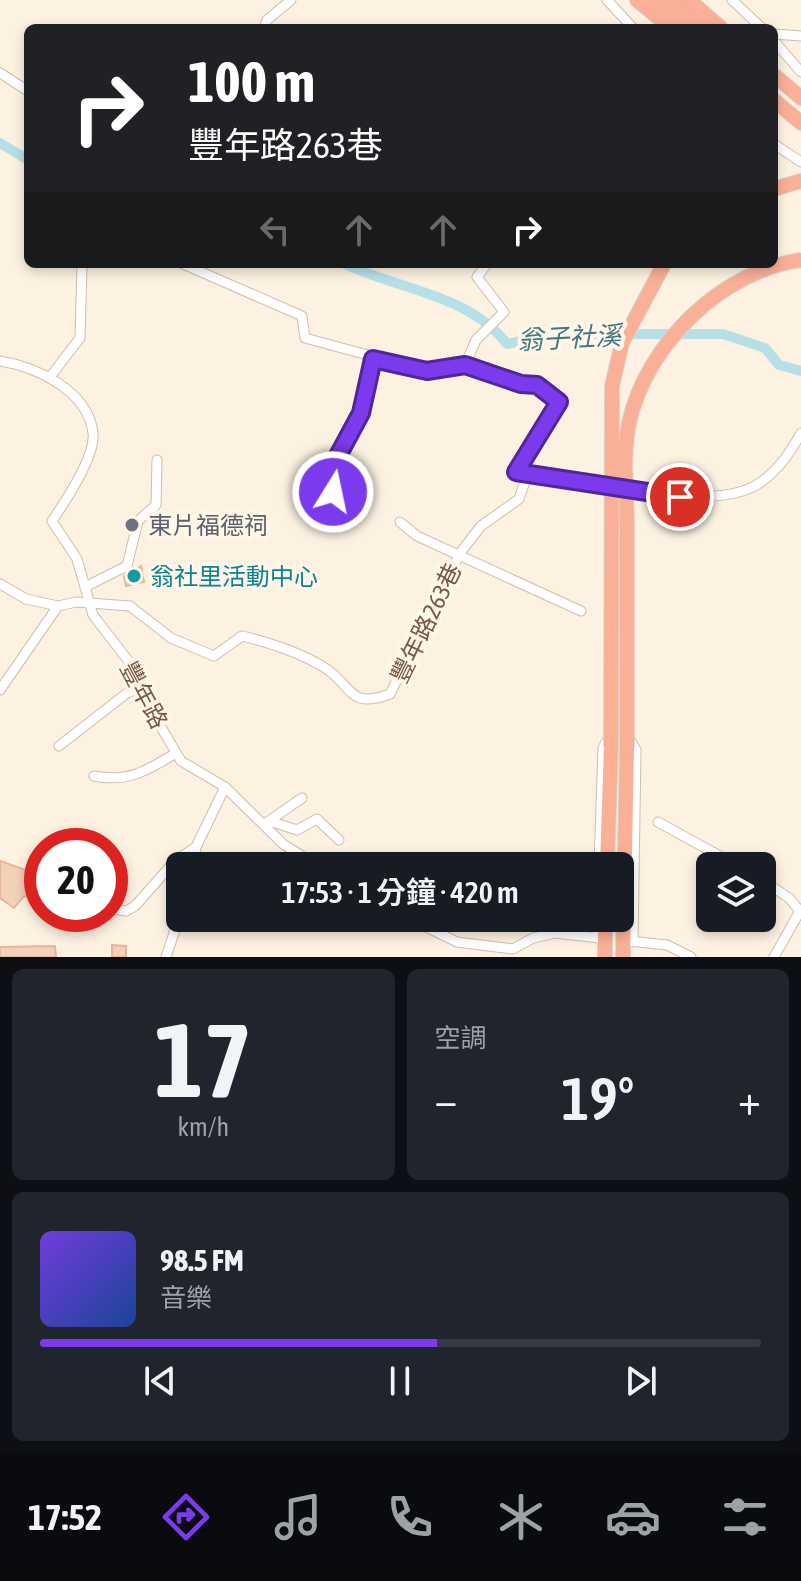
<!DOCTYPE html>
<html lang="zh-TW">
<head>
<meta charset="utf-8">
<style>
  :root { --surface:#171b24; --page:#20242c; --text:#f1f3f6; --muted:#9ea1a6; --line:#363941; --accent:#7c3aed }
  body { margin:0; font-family:"Asap Condensed","Noto Sans TC",sans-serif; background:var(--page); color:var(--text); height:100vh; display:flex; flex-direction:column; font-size:30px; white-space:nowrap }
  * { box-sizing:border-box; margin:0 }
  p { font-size:26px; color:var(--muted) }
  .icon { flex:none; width:44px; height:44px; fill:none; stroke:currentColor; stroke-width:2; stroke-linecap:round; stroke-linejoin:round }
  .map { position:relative; height:957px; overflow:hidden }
  .drawer { display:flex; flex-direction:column; gap:12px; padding:12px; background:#0d0f14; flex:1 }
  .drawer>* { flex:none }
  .banner { position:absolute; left:24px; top:24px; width:754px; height:244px; border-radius:12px; box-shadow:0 4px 12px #0003; background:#202124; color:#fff; overflow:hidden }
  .buttons { position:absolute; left:696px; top:852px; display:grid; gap:16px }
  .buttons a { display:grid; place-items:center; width:80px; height:80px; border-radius:12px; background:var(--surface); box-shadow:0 4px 12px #0003; font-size:40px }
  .speed { position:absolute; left:24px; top:828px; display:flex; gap:16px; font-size:40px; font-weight:700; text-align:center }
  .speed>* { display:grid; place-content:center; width:104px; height:104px; border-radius:50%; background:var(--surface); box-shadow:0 4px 12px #0003; line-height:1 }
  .speed .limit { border:12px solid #d22; background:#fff; color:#111 }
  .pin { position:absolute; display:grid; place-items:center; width:68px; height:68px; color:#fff; margin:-34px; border:4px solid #fff; border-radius:50%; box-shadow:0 2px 8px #0007 }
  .me { position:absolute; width:88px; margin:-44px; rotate:10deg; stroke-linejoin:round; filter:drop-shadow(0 0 6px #0008) }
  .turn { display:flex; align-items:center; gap:28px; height:168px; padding:0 32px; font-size:36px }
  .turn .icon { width:104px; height:104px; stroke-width:2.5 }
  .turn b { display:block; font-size:56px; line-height:68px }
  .lanes { display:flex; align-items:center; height:76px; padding:0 32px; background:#0003; justify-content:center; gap:40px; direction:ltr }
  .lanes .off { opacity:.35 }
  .big { font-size:60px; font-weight:600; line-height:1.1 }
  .drawer .widget { flex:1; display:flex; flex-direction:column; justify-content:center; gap:12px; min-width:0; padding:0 28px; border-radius:12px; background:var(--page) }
  .drawer .dial { align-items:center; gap:0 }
  .dial b { font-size:104px; line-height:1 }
  .song { display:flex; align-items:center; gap:24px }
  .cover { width:96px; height:96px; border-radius:12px; background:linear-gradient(135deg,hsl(260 70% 55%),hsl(220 70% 35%)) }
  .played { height:8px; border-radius:4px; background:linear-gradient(90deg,var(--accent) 55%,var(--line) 55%) }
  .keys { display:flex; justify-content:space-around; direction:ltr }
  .heat { display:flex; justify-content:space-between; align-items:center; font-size:44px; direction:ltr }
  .drawer .tiles { flex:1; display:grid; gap:12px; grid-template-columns:1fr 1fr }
  .widget:last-child { grid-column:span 2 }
  .trip { position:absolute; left:166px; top:852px; width:468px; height:80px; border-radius:12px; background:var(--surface); box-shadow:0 4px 12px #0003; font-weight:600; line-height:80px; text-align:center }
  .tab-bar { display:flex; height:128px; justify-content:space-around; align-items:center; background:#090b0e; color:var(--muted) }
  .tab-bar .icon { width:56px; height:56px }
  .tab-bar .active { color:var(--accent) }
  .tab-bar b { font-size:36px; color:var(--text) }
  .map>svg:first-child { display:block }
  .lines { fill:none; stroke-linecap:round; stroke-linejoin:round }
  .canal { stroke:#b6e0e7; stroke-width:10 }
  .building { fill:#f3d0b8; stroke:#e6b698; stroke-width:2 }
  .minor-casing { stroke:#d0bcab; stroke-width:11 }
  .highway-casing { stroke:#dbd4cf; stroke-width:16 }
  .minor { stroke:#fff; stroke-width:9 }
  .highway { stroke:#f9b096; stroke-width:14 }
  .highway-bridge-casing { stroke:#dbd4cf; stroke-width:16; stroke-linecap:butt }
  .highway-bridge { stroke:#f9b096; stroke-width:14 }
  .route-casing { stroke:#51269a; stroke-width:20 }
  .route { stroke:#7c3aed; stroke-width:14 }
  .worship-dot { fill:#6b7280; stroke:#fff6e8; stroke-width:3 }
  .culture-dot { fill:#0f9aa8; stroke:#fff6e8; stroke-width:3 }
  .labels { text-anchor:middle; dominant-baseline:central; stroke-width:8; stroke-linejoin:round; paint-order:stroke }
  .worship-label { font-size:24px; fill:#5b616d; stroke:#fff6e8; text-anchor:start }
  .culture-label { font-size:24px; fill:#0d838f; stroke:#fff6e8; text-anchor:start }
  .street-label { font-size:24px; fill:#755847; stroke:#fff6e8 }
  .water-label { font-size:26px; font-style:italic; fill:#3e7783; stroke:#fff6e8 }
</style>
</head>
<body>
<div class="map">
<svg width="801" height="957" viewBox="0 0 801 957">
  <rect width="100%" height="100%" fill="#fdf2e2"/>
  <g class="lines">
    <g class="canal">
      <polyline points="0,143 28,160"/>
      <path d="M345 264C400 290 468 294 507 344L553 334H723L765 348 779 365 801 371"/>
    </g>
  </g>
  <g class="building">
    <polygon points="141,566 144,582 126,586 124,576"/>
    <polygon points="0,861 40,875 28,897 24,896 14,908 0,898"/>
    <polygon points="112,945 126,946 126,957 112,957"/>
    <polygon points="55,946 56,957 0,957 0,947"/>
  </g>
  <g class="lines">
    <defs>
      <g id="minor">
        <polyline points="607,0 633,28"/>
        <polyline points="732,0 762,28"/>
        <polyline points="264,28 267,20 291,0"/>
        <polyline points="774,34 801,36"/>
        <polyline points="774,41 801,72"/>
        <polyline points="0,73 28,91"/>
        <polyline points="774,144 801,162"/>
        <path d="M183 264 302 316 305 338 427 371 465 365 537 385 559 402 516 472 527 476C583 483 712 514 758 484 778 471 790 453 801 433"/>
        <path d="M0 361C36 367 88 390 93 433 96 455 65 502 52 521L77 559 93 615 140 676 145 700 181 761 225 787 283 844 318 866"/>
        <polyline points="465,365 476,340 504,312 477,277 487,264"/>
        <polyline points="50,377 80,338 82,264"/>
        <polyline points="333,492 333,465 361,413 373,359"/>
        <polyline points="400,522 417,536 581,611"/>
        <path d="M0 584 26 599 58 606 76 602 130 606 171 638 214 656 242 636C268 642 305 654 328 670 353 688 350 709 390 694L460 553 481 526 519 499 527 476"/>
        <polyline points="85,587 127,566 138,521 156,505 157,460"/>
        <polyline points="0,690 58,606"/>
        <polyline points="628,736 636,750 633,942"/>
        <polyline points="59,746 127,693 142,687"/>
        <path d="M94 776C128 783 148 770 176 753"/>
        <polyline points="269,821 297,830 317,819 339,840"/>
        <polyline points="658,822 738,866"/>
        <polyline points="266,823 302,798"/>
        <polyline points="192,866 196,847 225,787"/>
        <polyline points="599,866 603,748 610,735"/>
        <polyline points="762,880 789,898 800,911 774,957"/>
        <polyline points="110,908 126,911 135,906 175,861 196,847"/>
        <polyline points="408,918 457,942 513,949 533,938 555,933 600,938"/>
        <polyline points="597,938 598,918"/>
        <polyline points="629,941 667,945 691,957"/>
        <polyline points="166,957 180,915"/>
      </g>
      <g id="highway">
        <polyline points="637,0 671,28"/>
        <polyline points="654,0 688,28"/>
        <polyline points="673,0 706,28"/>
        <polyline points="689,0 721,28"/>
        <polyline points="774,75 801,98"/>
        <polyline points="774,100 801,123"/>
        <polyline points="774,189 801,181"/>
        <polyline points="607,866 611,746"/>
        <polyline points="605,918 605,957"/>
        <polyline points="623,957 627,747"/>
      </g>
    </defs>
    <use href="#minor" class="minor-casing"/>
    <use href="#highway" class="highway-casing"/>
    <use href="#minor" class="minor"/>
    <use href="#highway" class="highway"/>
    <defs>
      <g id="highway-bridge">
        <polyline points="611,746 612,386 622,343 664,264"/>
        <path d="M627 747C627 673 627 600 627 527 627 494 622 456 629 423 646 345 721 271 801 260"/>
      </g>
    </defs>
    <use href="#highway-bridge" class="highway-bridge-casing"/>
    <use href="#highway-bridge" class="highway-bridge"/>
  </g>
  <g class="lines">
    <defs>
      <polyline id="route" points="333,492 333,465 361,413 373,359 427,371 465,365 521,384 537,385 559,402 516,472 680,497"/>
    </defs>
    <use href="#route" class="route-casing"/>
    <use href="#route" class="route"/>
  </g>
  <circle class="worship-dot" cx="132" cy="525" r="8"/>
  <circle class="culture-dot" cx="134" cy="576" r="8"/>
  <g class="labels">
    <g class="worship-label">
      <text x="148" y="525">東片福德祠</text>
    </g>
    <g class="culture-label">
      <text x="150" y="576">翁社里活動中心</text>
    </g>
    <g class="street-label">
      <text transform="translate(426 623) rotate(-64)">豐年路263巷</text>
      <text transform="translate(144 695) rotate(62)">豐年路</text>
    </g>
    <g class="water-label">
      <text transform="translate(569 338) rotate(-3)">翁子社溪</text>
    </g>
  </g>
</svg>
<div class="buttons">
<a><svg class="icon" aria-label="layers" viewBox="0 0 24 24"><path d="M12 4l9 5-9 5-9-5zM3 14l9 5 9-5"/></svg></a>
</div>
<div class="speed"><div class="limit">20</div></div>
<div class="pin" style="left:680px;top:497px;background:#d93025"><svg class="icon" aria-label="arrive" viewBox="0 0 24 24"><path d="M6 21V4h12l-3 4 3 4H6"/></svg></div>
<svg class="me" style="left:333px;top:492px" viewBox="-20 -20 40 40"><circle r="17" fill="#7c3aed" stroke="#fff" stroke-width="3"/><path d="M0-11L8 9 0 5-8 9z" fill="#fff"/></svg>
<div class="trip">17:53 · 1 分鐘 · 420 m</div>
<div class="banner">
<div class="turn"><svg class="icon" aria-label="right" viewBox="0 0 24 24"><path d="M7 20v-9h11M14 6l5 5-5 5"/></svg><div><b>100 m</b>豐年路263巷</div></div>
<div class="lanes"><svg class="icon off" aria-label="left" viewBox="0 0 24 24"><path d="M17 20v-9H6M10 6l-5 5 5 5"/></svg><svg class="icon off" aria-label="ahead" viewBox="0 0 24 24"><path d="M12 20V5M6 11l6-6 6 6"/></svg><svg class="icon off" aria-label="ahead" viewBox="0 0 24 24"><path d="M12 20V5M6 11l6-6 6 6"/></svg><svg class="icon" aria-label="right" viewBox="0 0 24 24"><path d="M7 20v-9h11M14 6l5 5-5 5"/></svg></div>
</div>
</div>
<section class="drawer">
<div class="tiles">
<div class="widget dial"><b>17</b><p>km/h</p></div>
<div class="widget"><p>空調</p>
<div class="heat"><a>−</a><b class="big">19°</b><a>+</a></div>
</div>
<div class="widget">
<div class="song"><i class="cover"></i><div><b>98.5 FM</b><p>音樂</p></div></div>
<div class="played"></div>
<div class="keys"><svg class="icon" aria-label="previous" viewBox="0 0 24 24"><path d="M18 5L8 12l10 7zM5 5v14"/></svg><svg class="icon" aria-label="pause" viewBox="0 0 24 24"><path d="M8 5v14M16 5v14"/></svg><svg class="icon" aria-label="next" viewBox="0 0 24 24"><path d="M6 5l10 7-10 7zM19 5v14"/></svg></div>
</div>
</div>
</section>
<nav class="tab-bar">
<b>17:52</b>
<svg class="icon active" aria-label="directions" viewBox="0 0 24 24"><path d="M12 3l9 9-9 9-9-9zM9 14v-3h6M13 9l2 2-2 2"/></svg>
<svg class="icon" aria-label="music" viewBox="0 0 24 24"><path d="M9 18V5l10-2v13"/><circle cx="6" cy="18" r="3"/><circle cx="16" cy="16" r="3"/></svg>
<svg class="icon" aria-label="phone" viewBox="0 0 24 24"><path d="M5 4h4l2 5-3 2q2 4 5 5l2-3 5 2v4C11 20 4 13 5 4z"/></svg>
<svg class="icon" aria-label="climate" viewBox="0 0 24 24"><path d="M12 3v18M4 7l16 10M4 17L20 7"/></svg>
<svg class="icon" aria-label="car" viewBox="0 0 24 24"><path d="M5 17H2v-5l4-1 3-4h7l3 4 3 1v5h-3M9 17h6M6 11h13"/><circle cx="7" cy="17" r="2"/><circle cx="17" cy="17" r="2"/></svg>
<svg class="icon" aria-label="filters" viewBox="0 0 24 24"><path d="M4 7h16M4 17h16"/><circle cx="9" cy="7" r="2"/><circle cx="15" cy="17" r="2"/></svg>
</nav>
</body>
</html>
